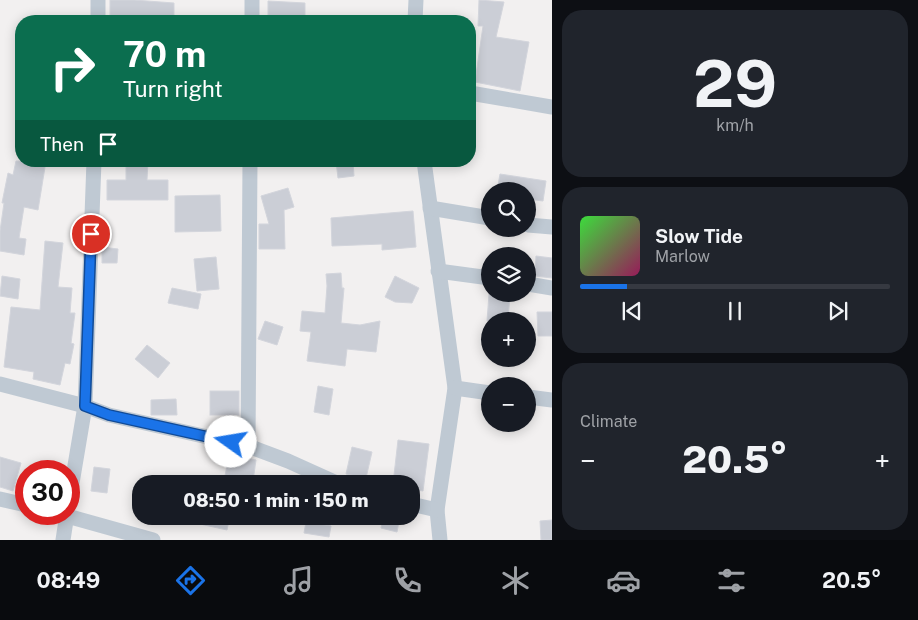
<!DOCTYPE html>
<html lang="en">
<head>
<meta charset="utf-8">
<style>
  :root { --surface:#171b24; --page:#20242c; --text:#f1f3f6; --muted:#9ea1a6; --line:#363941; --accent:#1a73e8 }
  body { margin:0; font-family:"Public Sans",sans-serif; background:var(--page); color:var(--text); height:100vh; display:flex; flex-direction:column; font-size:19px; white-space:nowrap }
  * { box-sizing:border-box; margin:0 }
  p { font-size:16px; color:var(--muted) }
  .icon { flex:none; width:28px; height:28px; fill:none; stroke:currentColor; stroke-width:2; stroke-linecap:round; stroke-linejoin:round }
  .map { position:relative; flex:1; overflow:hidden }
  .drawer { display:flex; flex-direction:column; gap:10px; padding:10px; background:#0d0f14; width:366px }
  .drawer>* { flex:none }
  .top-card { position:absolute; left:15px; top:15px; width:461px; height:152px; border-radius:20px; box-shadow:0 2px 12px #0003; background:#0b6e4f; color:#fff; overflow:hidden }
  .buttons { position:absolute; left:481px; top:182px; display:grid; gap:10px }
  .buttons a { display:grid; place-items:center; width:55px; height:55px; border-radius:50%; background:var(--surface); box-shadow:0 2px 12px #0003; font-size:25px }
  .speed { position:absolute; left:15px; top:460px; display:flex; gap:10px; font-size:25px; font-weight:700; text-align:center }
  .speed>* { display:grid; place-content:center; width:65px; height:65px; border-radius:50%; background:var(--surface); box-shadow:0 2px 12px #0003; line-height:1 }
  .speed .limit { border:8px solid #d22; background:#fff; color:#111 }
  .pin { position:absolute; display:grid; place-items:center; width:42px; height:42px; color:#fff; margin:-21px; border:2px solid #fff; border-radius:50%; box-shadow:0 1px 5px #0007 }
  .me { position:absolute; width:55px; margin:-28px; rotate:283deg; stroke-linejoin:round; filter:drop-shadow(0 0 4px #0008) }
  .turn { display:flex; align-items:center; gap:18px; height:105px; padding:0 25px; font-size:22px }
  .turn .icon { width:65px; height:65px; stroke-width:2.5 }
  .turn b { display:block; font-size:35px; line-height:42px }
  .then { display:flex; align-items:center; height:48px; padding:0 25px; background:#0003; gap:10px; font-size:19px }
  .big { font-size:38px; font-weight:800; line-height:1.1 }
  .drawer .tile { flex:1; display:flex; flex-direction:column; justify-content:center; gap:8px; min-width:0; padding:0 18px; border-radius:20px; background:var(--page) }
  .drawer .dial { align-items:center; gap:0 }
  .dial b { font-size:65px; line-height:1 }
  .song { display:flex; align-items:center; gap:15px }
  .cover { width:60px; height:60px; border-radius:8px; background:linear-gradient(135deg,hsl(120 70% 55%),hsl(330 70% 35%)) }
  .played { height:5px; border-radius:2px; background:linear-gradient(90deg,var(--accent) 15%,var(--line) 15%) }
  .keys { display:flex; justify-content:space-around; direction:ltr }
  .heat { display:flex; justify-content:space-between; align-items:center; font-size:28px; direction:ltr }
  .trip { position:absolute; left:132px; top:475px; width:288px; height:50px; border-radius:20px; background:var(--surface); box-shadow:0 2px 12px #0003; font-weight:800; line-height:50px; text-align:center }
  .dock { display:flex; height:80px; justify-content:space-around; align-items:center; background:#090b0e; color:var(--muted) }
  .dock .icon { width:35px; height:35px }
  .dock .current { color:var(--accent) }
  .dock b { font-size:22px; color:var(--text) }
  main { display:flex; flex:1; min-height:0 }
  .map>svg:first-child { display:block }
  .building { fill:#cbced6; stroke:#d3d5dc }
  .lines { fill:none; stroke-linecap:round; stroke-linejoin:round }
  .minor { stroke:#bfc9d3; stroke-width:15 }
  .route-casing { stroke:#114b97; stroke-width:12 }
  .route { stroke:#1a73e8; stroke-width:9 }
</style>
</head>
<body>
<main>
<div class="map">
<svg width="552" height="540" viewBox="0 0 552 540">
  <rect width="100%" height="100%" fill="#f2f0f0"/>
  <g class="building">
    <polygon points="110,0 134,0 174,3 174,21 110,21"/>
    <polygon points="479,0 504,2 496,37 529,42 520,91 475,82 483,26 478,26"/>
    <polygon points="268,1 305,3 305,21 279,21 279,19 268,17"/>
    <polygon points="16,161 46,161 38,210 24,207 19,238 26,239 24,255 0,251 0,231 4,203 2,203 8,173 13,175"/>
    <polygon points="148,161 147,180 168,180 168,200 107,200 107,180 126,180 126,162"/>
    <polygon points="336,161 353,161 354,176 338,178"/>
    <polygon points="500,174 546,181 543,201 528,199 528,191 497,191"/>
    <polygon points="288,188 294,207 284,210 285,249 259,249 259,224 269,224 261,196"/>
    <polygon points="220,195 221,231 175,232 175,196"/>
    <polygon points="413,211 416,247 382,250 382,244 332,246 331,218"/>
    <polygon points="45,241 63,243 58,287 72,288 70,313 75,313 71,343 74,344 70,364 65,363 60,385 33,379 34,372 4,367 11,307 40,310"/>
    <polygon points="102,247 118,249 117,263 102,263"/>
    <polygon points="536,256 552,258 552,278 535,276"/>
    <polygon points="216,257 219,289 197,291 194,259"/>
    <polygon points="341,273 342,288 344,288 341,323 360,325 380,321 376,352 347,349 345,366 307,361 311,332 300,331 302,311 325,313 327,286 326,274"/>
    <polygon points="2,276 20,279 18,299 0,296"/>
    <polygon points="395,276 419,288 412,303 395,302 385,297"/>
    <polygon points="172,288 201,294 198,309 168,303"/>
    <polygon points="489,294 510,294 508,321 487,321"/>
    <polygon points="537,312 552,312 552,336 538,336"/>
    <polygon points="265,321 283,327 277,345 258,339"/>
    <polygon points="147,345 170,363 158,378 135,359"/>
    <polygon points="318,386 333,389 329,415 314,412"/>
    <rect x="210" y="391" width="29" height="24"/>
    <polygon points="176,399 177,415 151,415 151,400"/>
    <polygon points="398,440 429,444 423,491 411,489 411,484 393,484"/>
    <polygon points="352,447 372,452 366,478 346,474"/>
    <polygon points="229,454 256,460 253,481 225,476"/>
    <polygon points="0,457 21,463 13,491 0,487"/>
    <polygon points="94,467 110,469 107,493 91,491"/>
    <polygon points="191,516 230,516 227,530 191,522"/>
    <polygon points="383,516 400,516 397,532 381,528"/>
    <polygon points="552,520 552,540 541,540 540,521"/>
    <polygon points="306,522 331,526 329,537 304,533"/>
  </g>
  <g class="lines">
    <g class="minor">
      <polyline points="98,21 98,0"/>
      <polyline points="252,21 252,0"/>
      <polyline points="415,21 416,0"/>
      <polyline points="470,93 552,107"/>
      <polyline points="424,161 455,388 437,510 440,540"/>
      <polyline points="430,208 490,218"/>
      <polyline points="528,225 552,227"/>
      <polyline points="438,271 490,278"/>
      <polyline points="528,284 552,288"/>
      <polyline points="0,384 85,406 109,415 248,446 288,461 339,484"/>
      <polyline points="455,388 490,393"/>
      <polyline points="528,397 552,400"/>
      <polyline points="248,446 250,161"/>
      <polyline points="0,499 26,505"/>
      <polyline points="69,501 85,406 94,161"/>
      <polyline points="411,504 437,510"/>
      <polyline points="60,514 153,540"/>
      <polyline points="63,540 67,514"/>
    </g>
  </g>
  <g class="lines">
    <defs>
      <polyline id="route" points="91,234 85,406 109,415 231,442"/>
    </defs>
    <use href="#route" class="route-casing"/>
    <use href="#route" class="route"/>
  </g>
</svg>
<div class="buttons">
<a><svg class="icon" aria-label="search" viewBox="0 0 24 24"><circle cx="10" cy="10" r="6"/><path d="M15 15l6 6"/></svg></a>
<a><svg class="icon" aria-label="layers" viewBox="0 0 24 24"><path d="M12 4l9 5-9 5-9-5zM3 14l9 5 9-5"/></svg></a>
<a>+</a>
<a>−</a>
</div>
<div class="speed"><div class="limit">30</div></div>
<div class="pin" style="left:91px;top:234px;background:#d93025"><svg class="icon" aria-label="arrive" viewBox="0 0 24 24"><path d="M6 21V4h12l-3 4 3 4H6"/></svg></div>
<svg class="me" style="left:231px;top:442px" viewBox="-20 -20 40 40"><circle r="19" fill="#fff"/><path d="M0-13L10 11 0 6-10 11z" fill="#1a73e8"/></svg>
<div class="trip">08:50 · 1 min · 150 m</div>
<div class="top-card">
<div class="turn"><svg class="icon" aria-label="right" viewBox="0 0 24 24"><path d="M7 20v-9h11M14 6l5 5-5 5"/></svg><div><b>70 m</b>Turn right</div></div>
<div class="then">Then<svg class="icon" aria-label="arrive" viewBox="0 0 24 24"><path d="M6 21V4h12l-3 4 3 4H6"/></svg></div>
</div>
</div>
<section class="drawer">
<div class="tile dial"><b>29</b><p>km/h</p></div>
<div class="tile">
<div class="song"><i class="cover"></i><div><b>Slow Tide</b><p>Marlow</p></div></div>
<div class="played"></div>
<div class="keys"><svg class="icon" aria-label="previous" viewBox="0 0 24 24"><path d="M18 5L8 12l10 7zM5 5v14"/></svg><svg class="icon" aria-label="pause" viewBox="0 0 24 24"><path d="M8 5v14M16 5v14"/></svg><svg class="icon" aria-label="next" viewBox="0 0 24 24"><path d="M6 5l10 7-10 7zM19 5v14"/></svg></div>
</div>
<div class="tile"><p>Climate</p>
<div class="heat"><a>−</a><b class="big">20.5°</b><a>+</a></div>
</div>
</section>
</main>
<nav class="dock">
<b>08:49</b>
<svg class="icon current" aria-label="directions" viewBox="0 0 24 24"><path d="M12 3l9 9-9 9-9-9zM9 14v-3h6M13 9l2 2-2 2"/></svg>
<svg class="icon" aria-label="music" viewBox="0 0 24 24"><path d="M9 18V5l10-2v13"/><circle cx="6" cy="18" r="3"/><circle cx="16" cy="16" r="3"/></svg>
<svg class="icon" aria-label="phone" viewBox="0 0 24 24"><path d="M5 4h4l2 5-3 2q2 4 5 5l2-3 5 2v4C11 20 4 13 5 4z"/></svg>
<svg class="icon" aria-label="climate" viewBox="0 0 24 24"><path d="M12 3v18M4 7l16 10M4 17L20 7"/></svg>
<svg class="icon" aria-label="car" viewBox="0 0 24 24"><path d="M5 17H2v-5l4-1 3-4h7l3 4 3 1v5h-3M9 17h6M6 11h13"/><circle cx="7" cy="17" r="2"/><circle cx="17" cy="17" r="2"/></svg>
<svg class="icon" aria-label="filters" viewBox="0 0 24 24"><path d="M4 7h16M4 17h16"/><circle cx="9" cy="7" r="2"/><circle cx="15" cy="17" r="2"/></svg>
<b>20.5°</b>
</nav>
</body>
</html>
